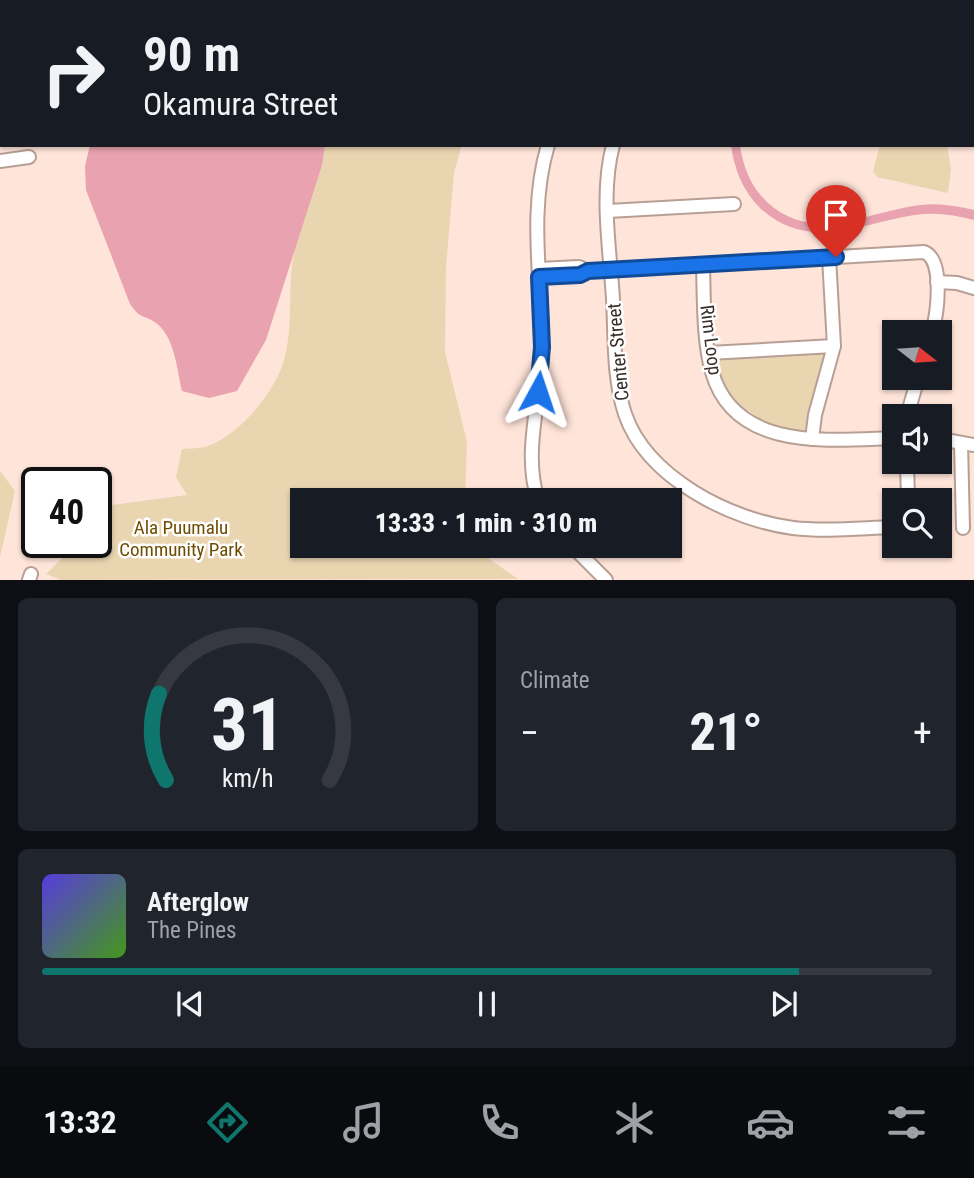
<!DOCTYPE html>
<html lang="en">
<head>
<meta charset="utf-8">
<style>
  :root { --surface:#171b24; --page:#20242c; --text:#f1f3f6; --muted:#9ea1a6; --line:#363941; --accent:#0f766e }
  body { margin:0; font-family:"Roboto Condensed",sans-serif; background:var(--page); color:var(--text); height:100vh; display:flex; flex-direction:column; font-size:26px; white-space:nowrap }
  * { box-sizing:border-box; margin:0 }
  p { font-size:23px; color:var(--muted) }
  .icon { flex:none; width:38px; height:38px; fill:none; stroke:currentColor; stroke-width:2; stroke-linecap:round; stroke-linejoin:round }
  .map { position:relative; height:580px; overflow:hidden }
  .drawer { display:flex; flex-direction:column; gap:18px; padding:18px; background:#0d0f14; flex:1 }
  .drawer>* { flex:none }
  .top-card { position:absolute; left:0px; top:0px; width:975px; height:147px; box-shadow:0 2px 5px #0004; background:#171b24; color:var(--text); overflow:hidden }
  .needle { width:46px; rotate:107deg }
  .tools { position:absolute; left:882px; top:320px; display:grid; gap:14px }
  .tools a { display:grid; place-items:center; width:70px; height:70px; border-radius:0px; background:var(--surface); box-shadow:0 2px 5px #0004; font-size:35px }
  .speed { position:absolute; left:21px; top:467px; display:flex; gap:14px; font-size:35px; font-weight:700; text-align:center }
  .speed>* { display:grid; place-content:center; width:91px; height:91px; border-radius:50%; background:var(--surface); box-shadow:0 2px 5px #0004; line-height:1 }
  .speed .limit { border:4px solid #111; border-radius:10px; background:#fff; color:#111 }
  .pin { position:absolute; display:grid; place-items:center; width:60px; height:60px; color:#fff; margin:-72px -30px; border-radius:50% 50% 50% 0; rotate:-45deg; box-shadow:0 0 7px #0007 }
  .pin .icon { rotate:45deg }
  .me { position:absolute; width:77px; margin:-38px; rotate:5deg; stroke-linejoin:round; filter:drop-shadow(0 0 5px #0008) }
  .turn { display:flex; align-items:center; gap:24px; height:147px; padding:0 28px; font-size:32px }
  .turn .icon { width:91px; height:91px; stroke-width:2.5 }
  .turn b { display:block; font-size:49px; line-height:60px }
  .big { font-size:52px; font-weight:800; line-height:1.1 }
  .drawer .widget { flex:1; display:flex; flex-direction:column; justify-content:center; gap:10px; min-width:0; padding:0 24px; border-radius:10px; background:var(--page) }
  .drawer .dial { align-items:center; gap:0 }
  .dial svg { height:182px; overflow:visible; fill:none; stroke:var(--line); stroke-width:7; stroke-linecap:round; text-anchor:middle }
  .dial text { fill:var(--text); stroke:none }
  .song { display:flex; align-items:center; gap:21px }
  .cover { width:84px; height:84px; border-radius:10px; background:linear-gradient(135deg,hsl(250 70% 55%),hsl(100 70% 35%)) }
  .played { height:7px; border-radius:4px; background:linear-gradient(90deg,var(--accent) 85%,var(--line) 85%) }
  .keys { display:flex; justify-content:space-around; direction:ltr }
  .heat { display:flex; justify-content:space-between; align-items:center; font-size:38px; direction:ltr }
  .drawer .tiles { flex:1; display:grid; gap:18px; grid-template-columns:1fr 1fr }
  .widget:last-child { grid-column:span 2 }
  .trip { position:absolute; left:290px; top:488px; width:392px; height:70px; border-radius:0px; background:var(--surface); box-shadow:0 2px 5px #0004; font-weight:800; line-height:70px; text-align:center }
  .tab-bar { display:flex; height:112px; justify-content:space-around; align-items:center; background:#090b0e; color:var(--muted) }
  .tab-bar .icon { width:49px; height:49px }
  .tab-bar .current { color:var(--accent) }
  .tab-bar b { font-size:32px; color:var(--text) }
  .map>svg:first-child { display:block }
  .green { fill:#ead5b1 }
  .water { fill:#e9a2b0 }
  .lines { fill:none; stroke-linecap:round; stroke-linejoin:round }
  .minor-casing { stroke:#b89f95; stroke-width:16 }
  .minor { stroke:#fff; stroke-width:12 }
  .route-casing { stroke:#114b97; stroke-width:18 }
  .route { stroke:#1a73e8; stroke-width:12 }
  .labels { text-anchor:middle; dominant-baseline:central; stroke-width:5; stroke-linejoin:round; paint-order:stroke }
  .street-label { font-size:19px; fill:#382e2a; stroke:#fff }
  .park-label { font-size:19px; fill:#6e4d00; stroke:#fff }
</style>
</head>
<body>
<div class="map">
<svg width="974" height="580" viewBox="0 0 974 580">
  <rect width="100%" height="100%" fill="#ffe4d9"/>
  <g class="green">
    <path d="M325 145H462L454 173 446 267 445 352 467 442 465 500H303V546H471L518 579 61 580 46 574 78 543 96 542 97 507 187 495 176 477 182 449C190 448 201 449 208 446 239 435 276 391 284 360 294 325 287 288 294 253 301 217 319 183 325 145Z"/>
    <polygon points="880,145 947,145 951,169 948,193 877,177 873,171"/>
    <path d="M834 346 812 431C794 430 778 429 762 420 755 417 755 414 749 411L747 412C723 393 719 380 716 352Z"/>
    <polygon points="0,471 15,491 0,557"/>
  </g>
  <g class="water">
    <polygon points="136,0 336,0 336,2 135,2"/>
    <path d="M90 145H325L322 165 266 340 237 391 209 398 182 391C177 370 175 337 156 323 144 314 142 321 130 304L86 190 85 166Z"/>
    <path d="M731 145H740C743 167 751 187 767 202 813 245 869 211 921 205 939 203 957 206 974 210V220C955 215 935 212 915 215 860 223 809 253 760 208 743 191 734 169 731 145Z"/>
  </g>
  <g class="lines">
    <defs>
      <g id="minor">
        <polyline points="664,0 664,2"/>
        <polyline points="915,0 915,2"/>
        <polyline points="603,2 603,0"/>
        <path d="M613 145C600 194 610 249 613 299 615 336 613 378 625 414 647 478 731 520 793 528 826 532 861 528 894 527"/>
        <polyline points="0,161 29,157"/>
        <polyline points="608,211 734,204"/>
        <path d="M703 265C704 298 703 341 712 372 735 452 830 440 894 438"/>
        <path d="M539 269 579 267 588 271 612 270 924 252C945 260 937 315 932 332"/>
        <polyline points="937,282 957,283 974,288"/>
        <polyline points="709,353 834,346"/>
        <polyline points="907,416 918,378"/>
        <polyline points="812,439 815,415 834,346 829,257"/>
        <polyline points="940,439 974,445"/>
        <polyline points="961,443 963,528"/>
        <polyline points="907,462 908,500"/>
        <path d="M538 500C522 450 542 399 542 347 542 279 528 212 548 145"/>
        <polyline points="572,546 606,580"/>
        <polyline points="29,580 31,574"/>
      </g>
    </defs>
    <use href="#minor" class="minor-casing"/>
    <use href="#minor" class="minor"/>
  </g>
  <g class="lines">
    <defs>
      <polyline id="route" points="538,392 542,347 539,277 580,275 588,271 836,257"/>
    </defs>
    <use href="#route" class="route-casing"/>
    <use href="#route" class="route"/>
  </g>
  <g class="labels">
    <g class="street-label">
      <text transform="translate(711 340) rotate(83)">Rim Loop</text>
      <text transform="translate(618 352) rotate(-95)">Center Street</text>
    </g>
    <g class="park-label">
      <text x="181" y="527">Ala Puumalu<tspan x="181" dy="22">Community Park</tspan></text>
    </g>
  </g>
</svg>
<div class="tools">
<a><svg class="needle" viewBox="-14 -14 28 28"><path d="M0-13l5 13h-10z" fill="#e53935"/><path d="M0 13l5-13h-10z" fill="#9ea1a6"/></svg></a>
<a><svg class="icon" aria-label="sound" viewBox="0 0 24 24"><path d="M4 9h4l5-4v14l-5-4H4zM17 9q2 3 0 6"/></svg></a>
<a><svg class="icon" aria-label="search" viewBox="0 0 24 24"><circle cx="10" cy="10" r="6"/><path d="M15 15l6 6"/></svg></a>
</div>
<div class="speed"><div class="limit">40</div></div>
<div class="pin" style="left:836px;top:257px;background:#d93025"><svg class="icon" aria-label="arrive" viewBox="0 0 24 24"><path d="M6 21V4h12l-3 4 3 4H6"/></svg></div>
<svg class="me" style="left:538px;top:392px" viewBox="-20 -20 40 40"><path d="M0-17L14 15 0 8-14 15z" fill="#1a73e8" stroke="#fff" stroke-width="4"/></svg>
<div class="trip">13:33 · 1 min · 310 m</div>
<div class="top-card">
<div class="turn"><svg class="icon" aria-label="right" viewBox="0 0 24 24"><path d="M7 20v-9h11M14 6l5 5-5 5"/></svg><div><b>90 m</b>Okamura Street</div></div>
</div>
</div>
<section class="drawer">
<div class="tiles">
<div class="widget dial"><svg viewBox="0 0 100 80">
<path d="M14 69A42 42 0 1 1 86 69"/>
<path d="M14 69A42 42 0 0 1 11 31" stroke="#0f766e"/>
<text x="50" y="56" font-size="32" font-weight="700">31</text>
<text x="50" y="72" font-size="11">km/h</text>
</svg></div>
<div class="widget"><p>Climate</p>
<div class="heat"><a>−</a><b class="big">21°</b><a>+</a></div>
</div>
<div class="widget">
<div class="song"><i class="cover"></i><div><b>Afterglow</b><p>The Pines</p></div></div>
<div class="played"></div>
<div class="keys"><svg class="icon" aria-label="previous" viewBox="0 0 24 24"><path d="M18 5L8 12l10 7zM5 5v14"/></svg><svg class="icon" aria-label="pause" viewBox="0 0 24 24"><path d="M8 5v14M16 5v14"/></svg><svg class="icon" aria-label="next" viewBox="0 0 24 24"><path d="M6 5l10 7-10 7zM19 5v14"/></svg></div>
</div>
</div>
</section>
<nav class="tab-bar">
<b>13:32</b>
<svg class="icon current" aria-label="directions" viewBox="0 0 24 24"><path d="M12 3l9 9-9 9-9-9zM9 14v-3h6M13 9l2 2-2 2"/></svg>
<svg class="icon" aria-label="music" viewBox="0 0 24 24"><path d="M9 18V5l10-2v13"/><circle cx="6" cy="18" r="3"/><circle cx="16" cy="16" r="3"/></svg>
<svg class="icon" aria-label="phone" viewBox="0 0 24 24"><path d="M5 4h4l2 5-3 2q2 4 5 5l2-3 5 2v4C11 20 4 13 5 4z"/></svg>
<svg class="icon" aria-label="climate" viewBox="0 0 24 24"><path d="M12 3v18M4 7l16 10M4 17L20 7"/></svg>
<svg class="icon" aria-label="car" viewBox="0 0 24 24"><path d="M5 17H2v-5l4-1 3-4h7l3 4 3 1v5h-3M9 17h6M6 11h13"/><circle cx="7" cy="17" r="2"/><circle cx="17" cy="17" r="2"/></svg>
<svg class="icon" aria-label="filters" viewBox="0 0 24 24"><path d="M4 7h16M4 17h16"/><circle cx="9" cy="7" r="2"/><circle cx="15" cy="17" r="2"/></svg>
</nav>
</body>
</html>
